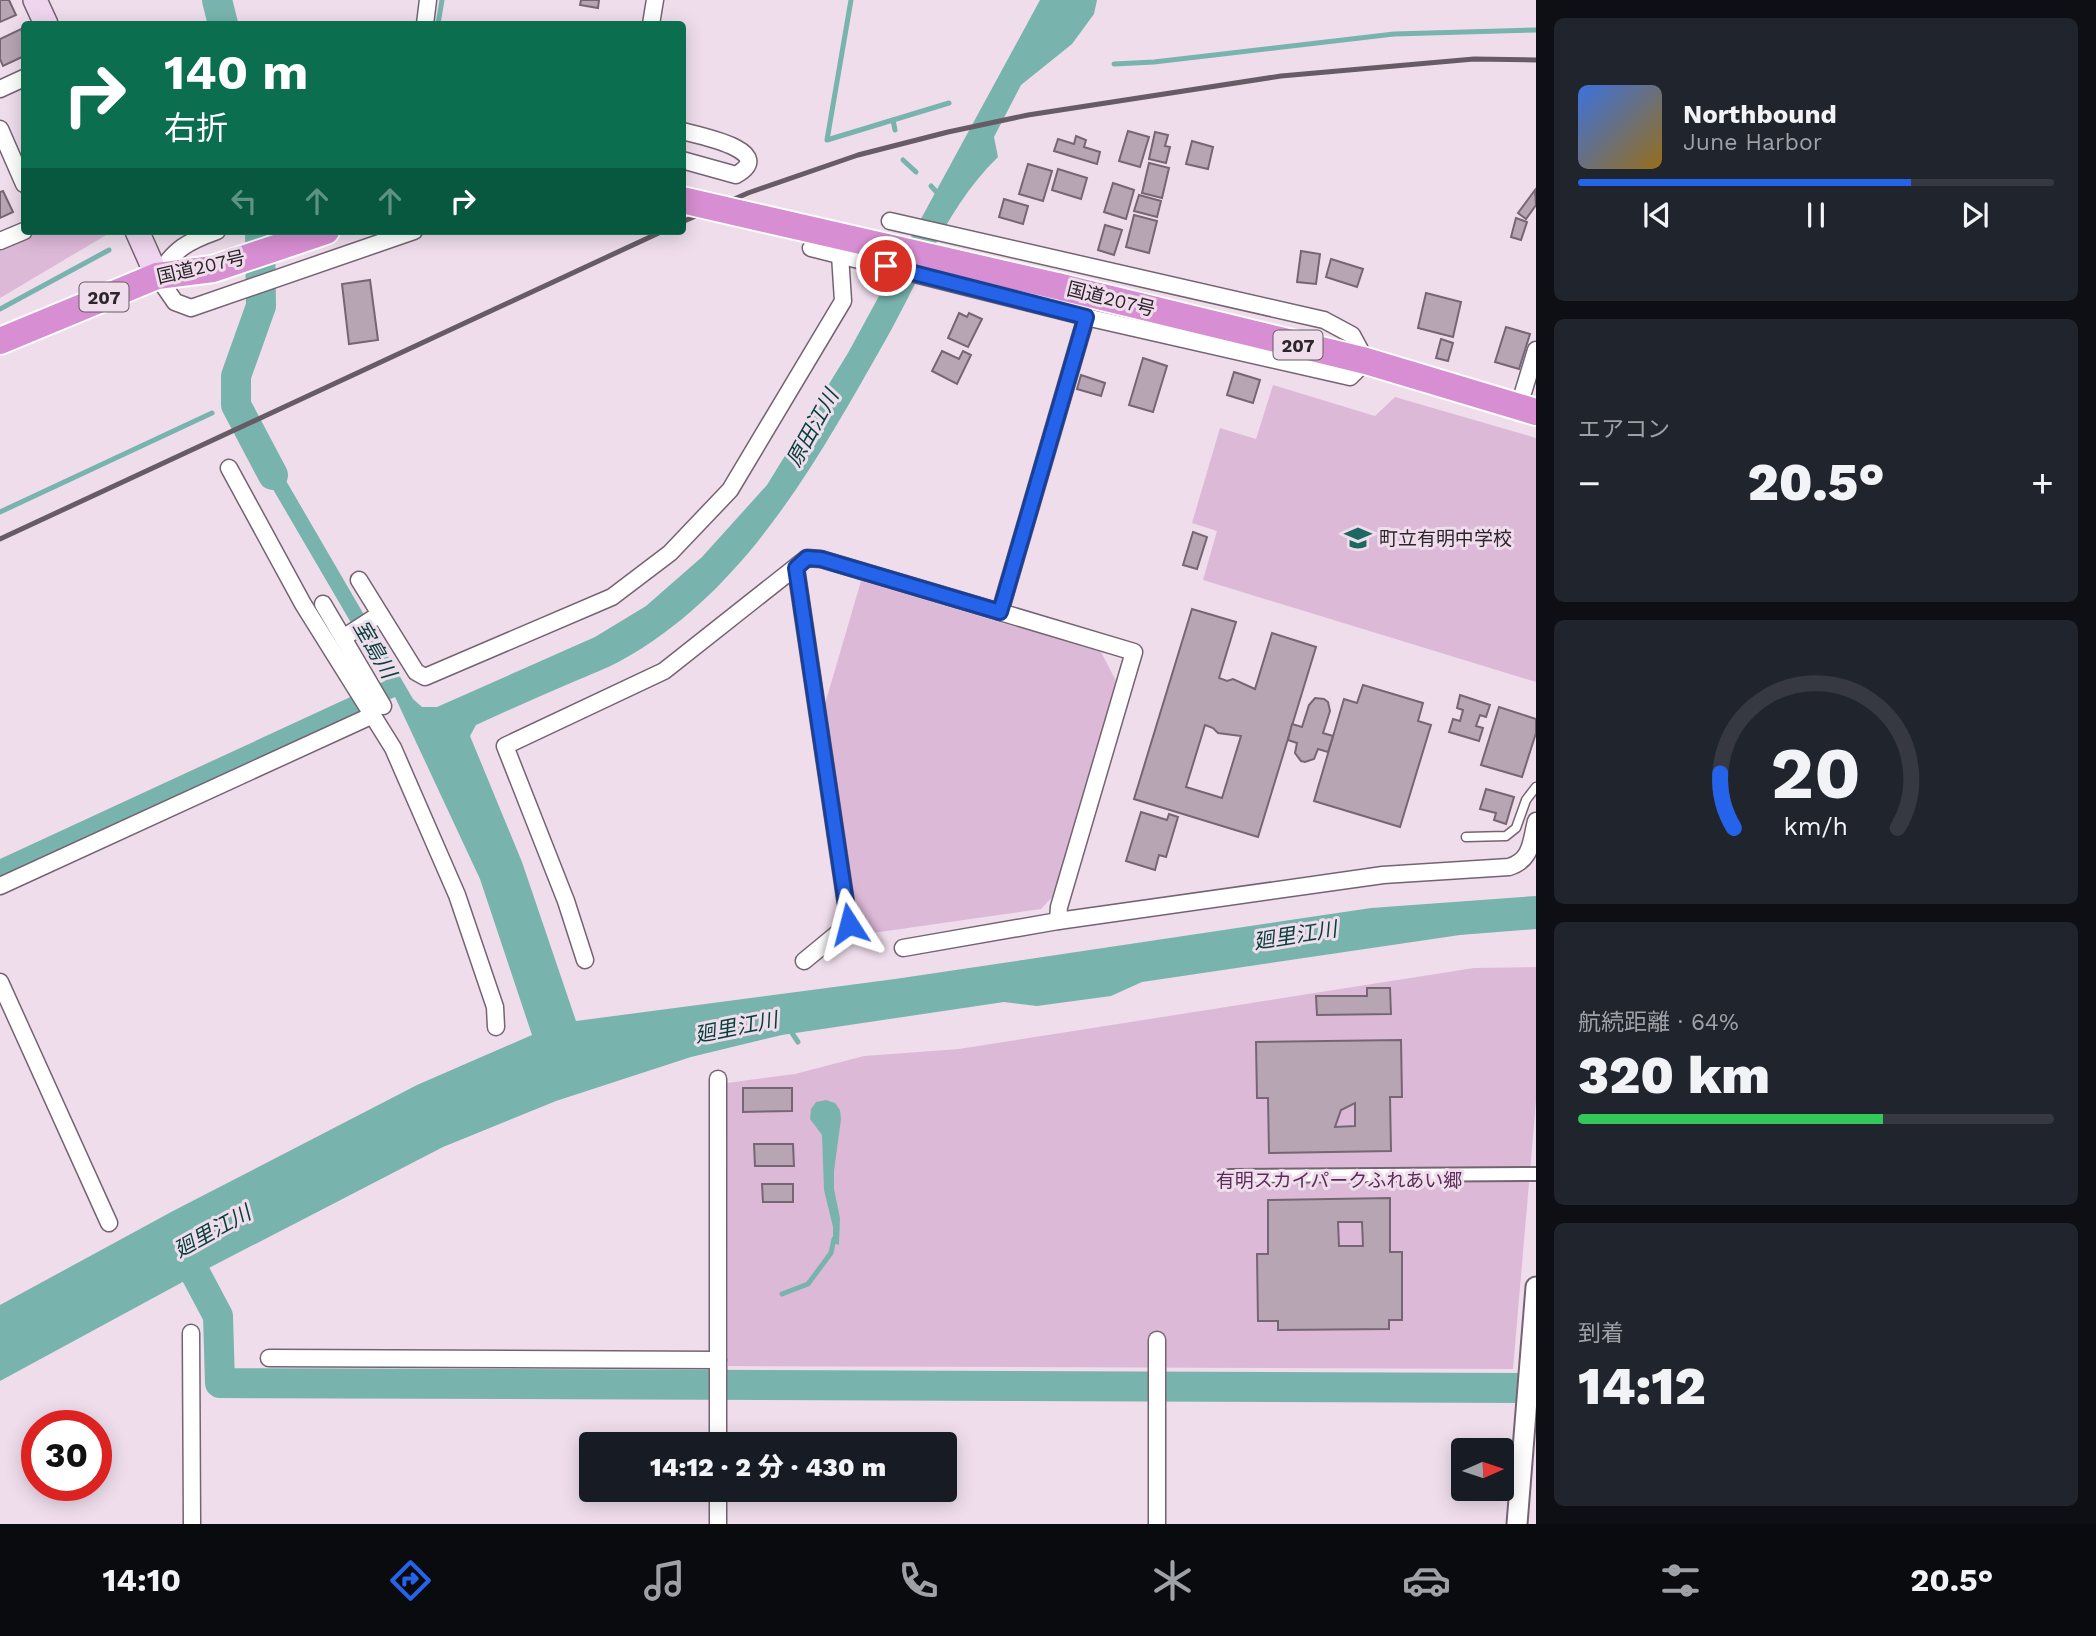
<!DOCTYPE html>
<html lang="ja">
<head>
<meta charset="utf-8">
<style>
  :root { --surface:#171b24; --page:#20242c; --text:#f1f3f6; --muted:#9ea1a6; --line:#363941; --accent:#2563eb }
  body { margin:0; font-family:"Work Sans","Noto Sans JP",sans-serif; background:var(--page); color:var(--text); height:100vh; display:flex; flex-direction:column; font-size:26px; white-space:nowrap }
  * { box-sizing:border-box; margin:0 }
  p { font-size:23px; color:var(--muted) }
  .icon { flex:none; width:38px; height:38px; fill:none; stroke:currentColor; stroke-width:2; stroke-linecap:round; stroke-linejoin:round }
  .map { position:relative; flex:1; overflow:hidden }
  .sheet { display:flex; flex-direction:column; gap:18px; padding:18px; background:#0d0f14; width:560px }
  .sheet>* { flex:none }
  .guide { position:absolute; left:21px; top:21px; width:665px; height:214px; border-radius:7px; box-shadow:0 4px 18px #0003; background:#0b6e4f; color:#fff; overflow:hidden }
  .needle { width:46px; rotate:87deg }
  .tools { position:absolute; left:1451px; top:1438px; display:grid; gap:14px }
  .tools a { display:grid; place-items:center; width:63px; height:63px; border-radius:7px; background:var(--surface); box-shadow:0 4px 18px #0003; font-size:35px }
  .speed { position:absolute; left:21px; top:1410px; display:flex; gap:14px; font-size:35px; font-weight:700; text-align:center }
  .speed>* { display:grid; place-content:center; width:91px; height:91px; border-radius:50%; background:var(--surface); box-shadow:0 4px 18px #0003; line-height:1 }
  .speed .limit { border:10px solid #d22; background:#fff; color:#111 }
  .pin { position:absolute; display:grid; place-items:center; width:60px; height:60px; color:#fff; margin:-30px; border:4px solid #fff; border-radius:50%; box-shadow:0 2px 7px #0007 }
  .me { position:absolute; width:77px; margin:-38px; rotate:351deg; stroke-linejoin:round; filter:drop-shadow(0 0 5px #0008) }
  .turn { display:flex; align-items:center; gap:24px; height:147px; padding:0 28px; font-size:32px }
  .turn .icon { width:91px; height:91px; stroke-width:2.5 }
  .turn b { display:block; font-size:49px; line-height:60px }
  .lanes { display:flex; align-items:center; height:66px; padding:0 28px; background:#0003; justify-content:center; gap:35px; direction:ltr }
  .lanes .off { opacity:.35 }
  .big { font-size:52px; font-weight:800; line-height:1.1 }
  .sheet .tile { flex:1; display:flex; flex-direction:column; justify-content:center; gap:10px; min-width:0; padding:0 24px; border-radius:10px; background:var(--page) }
  .sheet .dial { align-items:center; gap:0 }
  .dial svg { height:182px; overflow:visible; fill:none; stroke:var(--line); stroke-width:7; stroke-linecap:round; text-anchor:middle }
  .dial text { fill:var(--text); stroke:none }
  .song { display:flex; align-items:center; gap:21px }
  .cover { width:84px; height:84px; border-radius:10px; background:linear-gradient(135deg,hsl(220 70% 55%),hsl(40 70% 35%)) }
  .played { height:7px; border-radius:4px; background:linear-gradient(90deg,var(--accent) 70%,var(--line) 70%) }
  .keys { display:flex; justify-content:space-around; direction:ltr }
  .heat { display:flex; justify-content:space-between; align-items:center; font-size:38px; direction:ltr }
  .charge { height:10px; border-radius:5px; background:linear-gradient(90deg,#34c759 64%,var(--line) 0) }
  .trip { position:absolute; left:579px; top:1432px; width:378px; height:70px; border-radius:7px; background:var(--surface); box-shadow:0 4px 18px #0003; font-weight:800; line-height:70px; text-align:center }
  .tab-bar { display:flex; height:112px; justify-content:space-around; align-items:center; background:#090b0e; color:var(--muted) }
  .tab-bar .icon { width:49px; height:49px }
  .tab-bar .active { color:var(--accent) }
  .tab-bar b { font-size:32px; color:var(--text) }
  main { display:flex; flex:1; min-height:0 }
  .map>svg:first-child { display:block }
  .green { fill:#ddb9d8 }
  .water { fill:#78b4ad }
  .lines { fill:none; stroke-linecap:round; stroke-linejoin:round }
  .stream { stroke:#78b4ad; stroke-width:5 }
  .river { stroke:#78b4ad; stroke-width:30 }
  .building { fill:#b7a5b4; stroke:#766674; stroke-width:2; fill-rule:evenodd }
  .service-casing { stroke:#746472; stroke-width:11 }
  .pedestrian-casing { stroke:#746472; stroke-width:16 }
  .minor-casing { stroke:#746472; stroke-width:19 }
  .tertiary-casing { stroke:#746472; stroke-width:23 }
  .secondary-casing { stroke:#746472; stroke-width:26 }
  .trunk-casing { stroke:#fff; stroke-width:30 }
  .service { stroke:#fff; stroke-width:8 }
  .pedestrian { stroke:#fff; stroke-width:12 }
  .minor { stroke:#fff; stroke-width:16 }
  .tertiary { stroke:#fff; stroke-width:19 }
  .secondary { stroke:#f0d5ee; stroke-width:23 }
  .trunk { stroke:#d88ed2; stroke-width:26 }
  .rail { stroke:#675c65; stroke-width:5 }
  .trunk-bridge-casing { stroke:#fff; stroke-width:30; stroke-linecap:butt }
  .trunk-bridge { stroke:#d88ed2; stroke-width:26 }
  .route-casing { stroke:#184099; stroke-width:18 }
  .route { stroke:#2563eb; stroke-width:12 }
  .labels { text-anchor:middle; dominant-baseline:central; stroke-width:6; stroke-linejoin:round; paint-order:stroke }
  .shield { fill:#efddec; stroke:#665c65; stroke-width:2 }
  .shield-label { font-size:18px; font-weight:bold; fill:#2c252b }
  .street-label { font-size:19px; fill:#2c252b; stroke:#efddec }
  .poi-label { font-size:19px; fill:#2c252b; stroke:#efddec; text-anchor:start }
  .park-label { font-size:19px; fill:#5b2c58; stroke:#efddec }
  .water-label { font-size:21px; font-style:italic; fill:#043f3b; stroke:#efddec }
</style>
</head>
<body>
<main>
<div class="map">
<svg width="1536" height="1524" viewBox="0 0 1536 1524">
  <rect width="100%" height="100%" fill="#efddec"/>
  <g class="green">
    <polygon points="39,231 113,231 0,298 0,249"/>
    <polygon points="1273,385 1375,416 1395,397 1536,438 1536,682 1203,580 1217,531 1192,523 1220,428 1256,439"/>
    <polygon points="861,581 1101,652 1116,681 1053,896 1041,909 859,935 825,704"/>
    <polygon points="1536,967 1536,1101 1513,1369 728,1366 727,1083 795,1074 864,1056 959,1049 1474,968"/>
  </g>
  <g class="water">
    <path d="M1040 0H1097L1094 14 1072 44 1021 85 994 137 998 157C946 207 920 280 885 341 817 461 746 591 622 660 606 669 589 675 573 682 541 696 508 710 476 725L470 736 522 862 576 1021 895 979 1371 908 1536 896V929L1460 935 1142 982 1111 996 1037 1006 1004 1002 782 1035 691 1057 556 1101 443 1147 203 1271 0 1381V1305L173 1211 417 1085 532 1035 480 879 395 697 0 879V859L385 681 246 443 260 436 413 699 422 707H437L595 637 646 606 702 557 767 485 848 353Z"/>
    <polygon points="826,1100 835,1103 840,1110 841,1119 834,1171 834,1189 840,1218 839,1245 833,1243 833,1227 824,1190 822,1135 810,1119 811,1109 816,1102"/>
  </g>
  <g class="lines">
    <g class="stream">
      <polyline points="851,0 827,140 893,120 895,130"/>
      <polyline points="438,24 442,0"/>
      <polyline points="1114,64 1154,62 1394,34 1536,30"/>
      <polyline points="893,120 949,103"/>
      <polyline points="903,160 916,172"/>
      <polyline points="931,186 941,197"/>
      <polyline points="0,309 109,250"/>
      <polyline points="0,512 212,413"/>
      <polyline points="790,1030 798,1042"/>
      <polyline points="782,1294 808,1284 831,1253 834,1239"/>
    </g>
    <g class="river">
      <polyline points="217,0 223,24"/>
      <polyline points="260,231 261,306 236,376 236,405 273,475"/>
      <polyline points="183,1250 218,1316 220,1383 1536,1388"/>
    </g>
  </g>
  <g class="building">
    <polygon points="0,0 9,0 16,15 0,22"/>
    <polygon points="581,0 599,0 598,8 580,5"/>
    <polygon points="21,29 24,37 24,56 3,66 0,59 0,39"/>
    <polygon points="1128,131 1149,137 1140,167 1119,161"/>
    <polygon points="1155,132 1168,135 1165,146 1170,147 1166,163 1149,159"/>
    <polygon points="1076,136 1086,140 1084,147 1100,152 1097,164 1054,151 1058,139 1074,144"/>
    <polygon points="1192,141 1213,147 1208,169 1186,164"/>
    <polygon points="1149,163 1169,168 1162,198 1142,193"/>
    <polygon points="1028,164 1052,171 1043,201 1019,194"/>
    <polygon points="1058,169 1087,178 1081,199 1052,190"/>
    <polygon points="1113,183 1134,190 1126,219 1104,212"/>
    <polygon points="1535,190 1536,205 1526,219 1518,213"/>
    <polygon points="3,191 13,212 0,218 0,192"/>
    <polygon points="1139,195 1161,201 1157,217 1134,211"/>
    <polygon points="1004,199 1028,206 1023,224 999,217"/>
    <polygon points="1134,215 1157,221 1149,253 1126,247"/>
    <polygon points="1516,218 1527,222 1521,240 1511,237"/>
    <polygon points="1105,225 1122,230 1114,255 1098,250"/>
    <polygon points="1301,251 1320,254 1316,284 1297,282"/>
    <polygon points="1331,259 1363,269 1357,287 1326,277"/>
    <polygon points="370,280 378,340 349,344 342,284"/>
    <polygon points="1426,293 1461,302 1453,337 1418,328"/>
    <polygon points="959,313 967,317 969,313 982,319 968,347 948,338"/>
    <polygon points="1506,327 1530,334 1519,369 1495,362"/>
    <polygon points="1441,339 1453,343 1448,361 1436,358"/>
    <polygon points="942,351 959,359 963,351 971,355 957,384 932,371"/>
    <polygon points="1143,358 1167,366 1153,412 1129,405"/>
    <polygon points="1234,372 1260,380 1253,403 1227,395"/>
    <polygon points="1081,375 1105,383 1101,396 1077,389"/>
    <polygon points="1193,532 1207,537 1197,569 1183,565"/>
    <path d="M1192 609 1236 622 1219 678 1227 681 1233 679 1255 689 1272 633 1316 647 1258 837 1134 799ZM1205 725 1213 728 1218 733 1241 736 1222 798 1186 787Z"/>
    <polygon points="1363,685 1423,703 1418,721 1431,725 1400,827 1314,801 1344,699 1357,703"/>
    <polygon points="1460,695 1490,705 1486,717 1480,715 1476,726 1483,728 1479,741 1449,732 1453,719 1460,721 1463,710 1457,708"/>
    <polygon points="1315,698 1324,699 1328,702 1330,711 1323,733 1333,736 1328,752 1318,749 1314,759 1305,762 1301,761 1295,753 1297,743 1288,740 1292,724 1302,727 1309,705"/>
    <polygon points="1499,707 1536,719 1536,733 1522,777 1481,765"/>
    <polygon points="1486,789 1514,797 1506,824 1494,820 1496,813 1480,809"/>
    <polygon points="1141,812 1167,820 1169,814 1178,817 1166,857 1159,855 1155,870 1126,861"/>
    <polygon points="1367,988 1390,988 1391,1014 1317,1015 1316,996 1367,996"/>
    <path d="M1401 1040 1402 1097H1390L1391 1151 1269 1153 1268 1098H1257L1256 1042ZM1355 1103V1126L1335 1127 1341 1110Z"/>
    <polygon points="743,1088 792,1088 792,1111 743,1112"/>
    <polygon points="754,1144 793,1144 794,1166 755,1166"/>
    <polygon points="762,1184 793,1184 793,1202 763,1202"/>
    <path d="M1390 1198V1252H1402V1320H1389V1329L1278 1330V1321H1258L1257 1254H1268V1200ZM1338 1222H1362L1363 1246H1339Z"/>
  </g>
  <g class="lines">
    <defs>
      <polyline id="service" points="1466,837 1506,836 1516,828 1526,800 1536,787"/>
      <polyline id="pedestrian" points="1229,1176 1536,1174"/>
      <g id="minor">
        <polyline points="425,24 428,0"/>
        <polyline points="651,24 655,0"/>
        <polyline points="0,89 24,78"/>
        <polyline points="0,129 24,184"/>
        <path d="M682 131C697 135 779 151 736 175L682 160"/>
        <path d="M217 231C186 242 175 249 157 276L175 302 191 308 414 231"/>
        <polyline points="0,241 24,231"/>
        <polyline points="811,248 1086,317"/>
        <polyline points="1519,406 1536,350"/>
        <polyline points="229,468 303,604 393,748 457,895 495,1007 496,1027"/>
        <polyline points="796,568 849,924 804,961"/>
        <polyline points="359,580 416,672 425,677 612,597 670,553 730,490 843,301 840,255"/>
        <polyline points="323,604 383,706"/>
        <polyline points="1000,612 1134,652 1059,907 1058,921"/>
        <polyline points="343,638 380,614"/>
        <polyline points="0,886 373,715"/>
        <path d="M903 948 1058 921 1383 875 1509 867C1532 860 1531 841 1536 821"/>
        <polyline points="585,960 566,901 505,746 664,671 807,558 821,559 1000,612 1086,317 1350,377 1366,361 1352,335 1324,320 890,221"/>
        <polyline points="0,982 109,1223"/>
        <polyline points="718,1079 718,1444"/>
        <polyline points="191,1333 192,1524"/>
        <polyline points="269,1358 718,1360"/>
        <polyline points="718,1524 718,1489"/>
        <polyline points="1157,1524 1157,1340"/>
      </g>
      <polyline id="tertiary" points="1517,1524 1536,1287"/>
      <g id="secondary">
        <polyline points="35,0 46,24"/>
        <polyline points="137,231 157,276"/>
      </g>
      <g id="trunk">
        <polyline points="1057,286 1366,361 1536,412"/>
        <polyline points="0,341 157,276 213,269 326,231"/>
      </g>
    </defs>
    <use href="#service" class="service-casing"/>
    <use href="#pedestrian" class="pedestrian-casing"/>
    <use href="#minor" class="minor-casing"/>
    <use href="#tertiary" class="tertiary-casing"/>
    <use href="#secondary" class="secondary-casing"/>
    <use href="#trunk" class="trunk-casing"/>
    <use href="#service" class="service"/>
    <use href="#pedestrian" class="pedestrian"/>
    <use href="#minor" class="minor"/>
    <use href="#tertiary" class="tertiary"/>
    <use href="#secondary" class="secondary"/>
    <use href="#trunk" class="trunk"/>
    <g class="rail">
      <polyline points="682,222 748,193 858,155 948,132 1028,115 1281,76 1474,59 1536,60"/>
      <polyline points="0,539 663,231"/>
    </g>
    <defs>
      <polyline id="trunk-bridge" points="682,200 1057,286"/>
    </defs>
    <use href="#trunk-bridge" class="trunk-bridge-casing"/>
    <use href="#trunk-bridge" class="trunk-bridge"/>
  </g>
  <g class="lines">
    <defs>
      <polyline id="route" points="849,924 796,568 807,558 821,559 1000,612 1086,317 886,266"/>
    </defs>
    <use href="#route" class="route-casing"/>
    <use href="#route" class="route"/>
  </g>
  <defs>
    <symbol id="school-bare" viewBox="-9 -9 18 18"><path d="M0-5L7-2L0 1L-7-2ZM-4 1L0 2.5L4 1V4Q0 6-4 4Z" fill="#1d6862" stroke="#efddec" stroke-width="2.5" paint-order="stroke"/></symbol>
  </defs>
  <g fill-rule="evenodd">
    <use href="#school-bare" x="1339" y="519" width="38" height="38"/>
  </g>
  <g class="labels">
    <g class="shield">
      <rect x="79.5" y="282.5" width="49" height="29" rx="5"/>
      <rect x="1273.5" y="330.5" width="49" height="29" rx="5"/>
    </g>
    <g class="shield-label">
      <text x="104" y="297">207</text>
      <text x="1298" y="345">207</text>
    </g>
    <g class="street-label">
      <text transform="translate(201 267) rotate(-13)">国道207号</text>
      <text transform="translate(1111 299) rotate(14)">国道207号</text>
    </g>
    <g class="poi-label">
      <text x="1379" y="538">町立有明中学校</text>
    </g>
    <g class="park-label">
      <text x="1339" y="1180">有明スカイパークふれあい郷</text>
    </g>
    <g class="water-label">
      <text transform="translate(812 428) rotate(-61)">原田江川</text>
      <text transform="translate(375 649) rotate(60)">室島川</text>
      <text transform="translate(1295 935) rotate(-9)">廻里江川</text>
      <text transform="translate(736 1027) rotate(-11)">廻里江川</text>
      <text transform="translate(212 1231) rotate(-29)">廻里江川</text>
    </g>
  </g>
</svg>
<div class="tools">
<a><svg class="needle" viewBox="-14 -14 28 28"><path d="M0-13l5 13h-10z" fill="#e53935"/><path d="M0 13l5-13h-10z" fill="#9ea1a6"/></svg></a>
</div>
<div class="speed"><div class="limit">30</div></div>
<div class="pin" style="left:886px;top:266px;background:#d93025"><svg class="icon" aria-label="arrive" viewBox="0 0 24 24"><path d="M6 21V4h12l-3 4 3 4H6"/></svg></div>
<svg class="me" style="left:849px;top:924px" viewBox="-20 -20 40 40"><path d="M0-17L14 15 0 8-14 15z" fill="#2563eb" stroke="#fff" stroke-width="4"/></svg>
<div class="trip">14:12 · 2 分 · 430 m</div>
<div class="guide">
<div class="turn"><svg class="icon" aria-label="right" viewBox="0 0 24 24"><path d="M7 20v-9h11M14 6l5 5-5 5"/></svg><div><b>140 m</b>右折</div></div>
<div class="lanes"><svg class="icon off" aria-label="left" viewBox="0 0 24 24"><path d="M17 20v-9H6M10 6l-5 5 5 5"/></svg><svg class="icon off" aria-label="ahead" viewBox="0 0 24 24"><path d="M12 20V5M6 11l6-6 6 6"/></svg><svg class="icon off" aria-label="ahead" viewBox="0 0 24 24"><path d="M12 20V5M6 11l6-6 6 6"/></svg><svg class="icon" aria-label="right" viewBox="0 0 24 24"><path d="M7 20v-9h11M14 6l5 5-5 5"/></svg></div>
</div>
</div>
<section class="sheet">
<div class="tile">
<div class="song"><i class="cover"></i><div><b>Northbound</b><p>June Harbor</p></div></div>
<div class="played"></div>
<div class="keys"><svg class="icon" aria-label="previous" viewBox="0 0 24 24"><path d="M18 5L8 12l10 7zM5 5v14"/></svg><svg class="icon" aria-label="pause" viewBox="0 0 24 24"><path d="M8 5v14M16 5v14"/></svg><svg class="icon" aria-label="next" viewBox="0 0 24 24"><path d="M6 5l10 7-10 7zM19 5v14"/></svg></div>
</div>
<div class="tile"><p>エアコン</p>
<div class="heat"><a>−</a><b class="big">20.5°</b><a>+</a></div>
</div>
<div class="tile dial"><svg viewBox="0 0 100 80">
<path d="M14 69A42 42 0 1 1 86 69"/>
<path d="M14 69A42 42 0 0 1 8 45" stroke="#2563eb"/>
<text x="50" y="56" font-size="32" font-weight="700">20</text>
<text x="50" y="72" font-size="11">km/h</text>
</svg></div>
<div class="tile"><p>航続距離 · 64%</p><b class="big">320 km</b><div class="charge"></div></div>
<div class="tile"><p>到着</p><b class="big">14:12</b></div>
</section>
</main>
<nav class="tab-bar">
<b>14:10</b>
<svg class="icon active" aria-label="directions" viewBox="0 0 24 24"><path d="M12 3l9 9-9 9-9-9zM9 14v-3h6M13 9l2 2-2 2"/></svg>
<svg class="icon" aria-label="music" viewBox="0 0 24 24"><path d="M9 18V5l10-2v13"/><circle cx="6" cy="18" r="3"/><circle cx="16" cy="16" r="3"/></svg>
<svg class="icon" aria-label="phone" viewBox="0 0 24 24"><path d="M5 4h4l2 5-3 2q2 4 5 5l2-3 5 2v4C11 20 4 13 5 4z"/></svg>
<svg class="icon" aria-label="climate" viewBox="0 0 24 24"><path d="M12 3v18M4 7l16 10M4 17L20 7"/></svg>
<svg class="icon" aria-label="car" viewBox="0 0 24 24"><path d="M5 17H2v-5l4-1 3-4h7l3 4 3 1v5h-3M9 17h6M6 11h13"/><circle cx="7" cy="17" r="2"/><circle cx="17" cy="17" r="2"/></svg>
<svg class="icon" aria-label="filters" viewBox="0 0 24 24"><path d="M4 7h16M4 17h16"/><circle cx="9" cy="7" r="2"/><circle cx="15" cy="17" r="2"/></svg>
<b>20.5°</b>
</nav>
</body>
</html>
